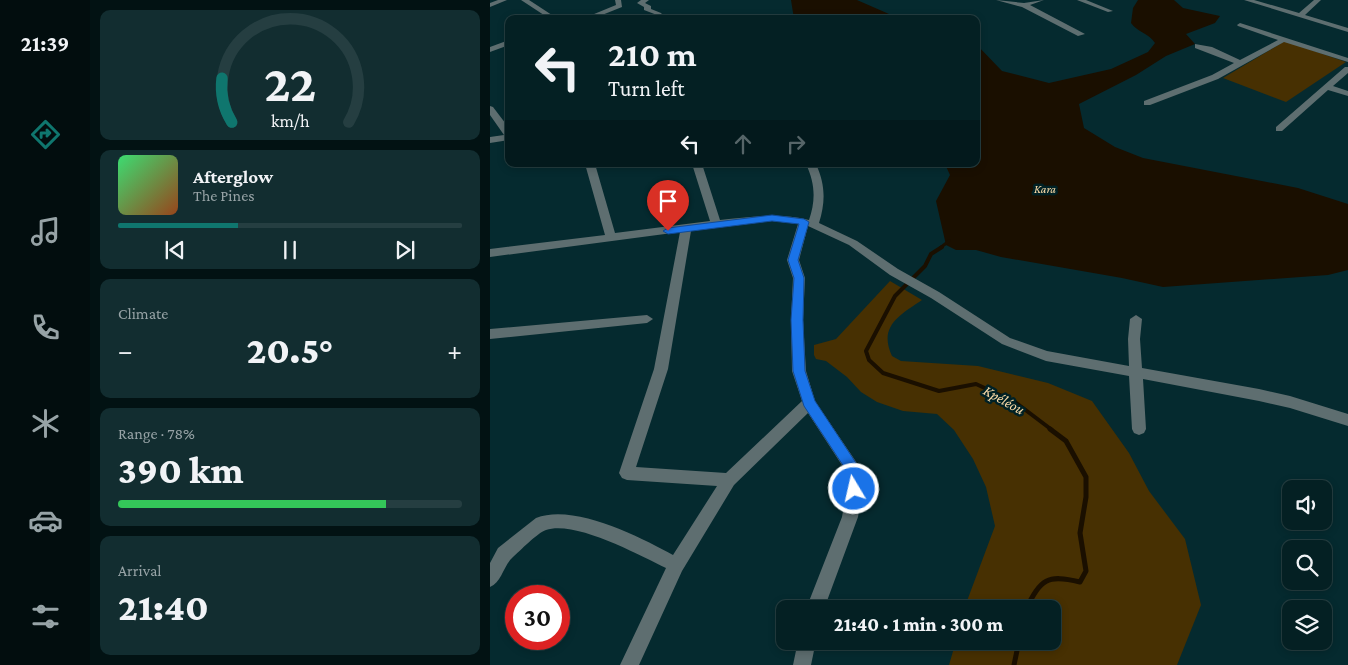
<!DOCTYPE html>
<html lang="en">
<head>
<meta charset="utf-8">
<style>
  :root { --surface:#042023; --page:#122d30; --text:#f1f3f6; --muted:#97a3a6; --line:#253e41; --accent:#0f766e }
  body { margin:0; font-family:"Crimson Pro",serif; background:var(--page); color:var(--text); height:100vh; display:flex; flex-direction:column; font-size:19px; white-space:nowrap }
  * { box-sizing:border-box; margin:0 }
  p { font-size:16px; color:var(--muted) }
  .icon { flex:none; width:28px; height:28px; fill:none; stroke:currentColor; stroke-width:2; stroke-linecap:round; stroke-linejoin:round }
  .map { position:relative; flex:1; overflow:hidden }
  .panel { display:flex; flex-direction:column; gap:10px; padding:10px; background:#021213; width:400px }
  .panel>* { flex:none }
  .guide { position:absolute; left:15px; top:15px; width:475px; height:152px; border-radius:10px; box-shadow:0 2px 8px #0003,0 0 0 1px var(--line); background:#042023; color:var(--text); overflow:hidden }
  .controls { position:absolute; left:792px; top:480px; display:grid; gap:10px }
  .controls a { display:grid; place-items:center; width:50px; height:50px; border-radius:10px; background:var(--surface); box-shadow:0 2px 8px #0003,0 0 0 1px var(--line); font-size:25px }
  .speed { position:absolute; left:15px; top:585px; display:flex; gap:10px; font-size:25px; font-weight:700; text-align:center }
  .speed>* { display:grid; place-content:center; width:65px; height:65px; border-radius:50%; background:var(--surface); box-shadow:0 2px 8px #0003,0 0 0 1px var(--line); line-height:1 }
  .speed .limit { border:8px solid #d22; background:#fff; color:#111 }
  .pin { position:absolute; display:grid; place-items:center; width:42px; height:42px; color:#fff; margin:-51px -21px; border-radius:50% 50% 50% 0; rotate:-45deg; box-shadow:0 0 5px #0007 }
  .pin .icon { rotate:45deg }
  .me { position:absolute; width:55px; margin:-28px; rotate:351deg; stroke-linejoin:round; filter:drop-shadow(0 0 4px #0008) }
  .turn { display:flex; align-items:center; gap:18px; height:105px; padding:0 20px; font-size:22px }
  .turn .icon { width:65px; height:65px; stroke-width:2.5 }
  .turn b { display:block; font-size:35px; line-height:42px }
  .lanes { display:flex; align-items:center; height:48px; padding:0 20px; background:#0003; justify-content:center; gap:25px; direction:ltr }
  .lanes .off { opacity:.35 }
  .big { font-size:38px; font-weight:800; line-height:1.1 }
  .panel .tile { flex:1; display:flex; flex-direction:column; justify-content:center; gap:8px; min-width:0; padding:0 18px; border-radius:10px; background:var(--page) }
  .panel .dial { align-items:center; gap:0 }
  .dial svg { height:130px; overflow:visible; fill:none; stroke:var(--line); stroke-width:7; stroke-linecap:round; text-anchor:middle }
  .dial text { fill:var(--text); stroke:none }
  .song { display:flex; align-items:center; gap:15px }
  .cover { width:60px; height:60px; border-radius:8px; background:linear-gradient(135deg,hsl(140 70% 55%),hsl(20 70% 35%)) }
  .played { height:5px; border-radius:2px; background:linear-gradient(90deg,var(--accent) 35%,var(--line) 35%) }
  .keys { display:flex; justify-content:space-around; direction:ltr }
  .heat { display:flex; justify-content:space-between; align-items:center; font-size:28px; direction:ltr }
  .charge { height:8px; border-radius:4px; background:linear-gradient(90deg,#34c759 78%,var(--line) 0) }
  .trip { position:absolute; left:286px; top:600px; width:285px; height:50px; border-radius:10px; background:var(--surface); box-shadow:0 2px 8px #0003,0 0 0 1px var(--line); font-weight:800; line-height:50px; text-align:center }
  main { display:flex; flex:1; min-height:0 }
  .menu { display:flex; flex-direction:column; width:90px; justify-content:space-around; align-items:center; background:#020d0e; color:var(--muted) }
  .menu .icon { width:35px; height:35px }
  .menu .selected { color:var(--accent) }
  .menu b { font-size:22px; color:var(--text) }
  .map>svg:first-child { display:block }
  .green { fill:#473002 }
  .water { fill:#1a0f00 }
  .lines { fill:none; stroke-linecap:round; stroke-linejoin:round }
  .stream-far2 { stroke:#1a0f00; stroke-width:3 }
  .stream-far1 { stroke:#1a0f00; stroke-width:4 }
  .stream { stroke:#1a0f00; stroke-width:5 }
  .minor { fill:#5e6e70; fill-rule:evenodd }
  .route { fill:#1a73e8; stroke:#114b97 }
  .labels { text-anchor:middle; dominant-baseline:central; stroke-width:5; stroke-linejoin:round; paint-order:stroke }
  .far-water-label { font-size:12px; font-style:italic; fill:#fadba8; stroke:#002125 }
  .water-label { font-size:15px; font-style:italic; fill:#fadba8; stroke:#002125 }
</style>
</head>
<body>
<main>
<nav class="menu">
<b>21:39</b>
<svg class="icon selected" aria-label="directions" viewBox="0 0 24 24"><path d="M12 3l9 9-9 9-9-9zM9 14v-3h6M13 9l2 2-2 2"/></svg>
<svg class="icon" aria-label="music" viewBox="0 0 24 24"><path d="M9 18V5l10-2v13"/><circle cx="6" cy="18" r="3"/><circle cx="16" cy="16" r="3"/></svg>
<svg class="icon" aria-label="phone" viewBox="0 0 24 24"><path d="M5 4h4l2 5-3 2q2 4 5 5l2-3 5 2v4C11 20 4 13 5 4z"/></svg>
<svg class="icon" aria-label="climate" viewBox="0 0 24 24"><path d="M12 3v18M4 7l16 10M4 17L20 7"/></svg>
<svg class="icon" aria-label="car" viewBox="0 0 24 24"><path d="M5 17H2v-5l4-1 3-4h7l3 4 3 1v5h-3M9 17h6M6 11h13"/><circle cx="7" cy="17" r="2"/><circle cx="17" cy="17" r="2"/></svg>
<svg class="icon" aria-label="filters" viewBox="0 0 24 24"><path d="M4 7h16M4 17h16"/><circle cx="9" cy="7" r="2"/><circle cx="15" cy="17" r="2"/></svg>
</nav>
<section class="panel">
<div class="tile dial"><svg viewBox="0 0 100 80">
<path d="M14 69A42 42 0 1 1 86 69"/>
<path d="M14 69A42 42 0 0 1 8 42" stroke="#0f766e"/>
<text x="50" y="56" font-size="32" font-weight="700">22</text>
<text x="50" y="72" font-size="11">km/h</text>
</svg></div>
<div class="tile">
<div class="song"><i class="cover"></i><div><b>Afterglow</b><p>The Pines</p></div></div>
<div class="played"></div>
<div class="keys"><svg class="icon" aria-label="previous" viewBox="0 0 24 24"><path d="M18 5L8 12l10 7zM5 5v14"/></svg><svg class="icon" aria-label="pause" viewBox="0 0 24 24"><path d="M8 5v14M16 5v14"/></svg><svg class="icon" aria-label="next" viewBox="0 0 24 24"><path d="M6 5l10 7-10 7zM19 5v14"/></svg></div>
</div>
<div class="tile"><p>Climate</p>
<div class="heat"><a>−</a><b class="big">20.5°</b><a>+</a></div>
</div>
<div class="tile"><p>Range · 78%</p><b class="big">390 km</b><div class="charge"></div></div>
<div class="tile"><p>Arrival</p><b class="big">21:40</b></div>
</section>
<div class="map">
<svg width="858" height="665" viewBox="0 0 858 665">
  <rect width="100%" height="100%" fill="#052a2f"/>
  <g class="green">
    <polygon points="795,41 856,62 796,102 733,78"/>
    <path d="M400 281 432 300C410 315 388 326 402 356L411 361 488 366 558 383 602 401 639 453 659 491 695 539 711 605 687 665H459L466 641H562V609H474L505 526 496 487 483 459 464 430 447 414 413 411 387 402 371 392 357 377 336 361 326 359 324 355V345L346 339Z"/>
  </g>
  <g class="water">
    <polygon points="301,0 367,0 399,14 423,19 304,19"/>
    <path d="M648 0H684L693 8 730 16 725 23 696 34 705 44 676 56 646 75 589 104 594 128 625 147 653 158 808 188 858 204V270L838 275 673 287 632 278 511 257 486 250H466L456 245 446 201 460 175 455 164H486V44L512 71 559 83 621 69 658 52 665 43C659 33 647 32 641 23L643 8Z"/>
  </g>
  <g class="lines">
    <polyline class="stream-far2" points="450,248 459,241"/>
    <polyline class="stream-far1" points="452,247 441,254 435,266 405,296 376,351 379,360 393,373 449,391 486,384 525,402 562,430"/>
    <g class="stream">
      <path d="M536 609C551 579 557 574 590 582L596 571 590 533 596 497V477L576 441 560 429"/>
      <polyline points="524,665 529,641"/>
    </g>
    <g class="minor">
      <polygon points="8,0 17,0 0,7 0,3"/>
      <polygon points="31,0 39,0 68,19 60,19"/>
      <polygon points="125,0 131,0 132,7 102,19 92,19 126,5"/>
      <polygon points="151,0 159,0 155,3 161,6 161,9 171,13 176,19 169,19 167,15 154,10 154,7 147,3"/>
      <polygon points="506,0 534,3 554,0 540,5 595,34 588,36 532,7"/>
      <polygon points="587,0 596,0 623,11 618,12"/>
      <polygon points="754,0 764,0 809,13 824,0 831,0 815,15 858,28 858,32"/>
      <polygon points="750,23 858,58 858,62 794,42 728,79 660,105 654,105 654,101 722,75 744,63 705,48 705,44 722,47 750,60 788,40 748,26 747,25"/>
      <polygon points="19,40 19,45 0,52 0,47"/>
      <polygon points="855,67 858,67 858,73 843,86 858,91 858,96 838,90 792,131 786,131 786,127"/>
      <polygon points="0,106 3,107 19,128 19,140 0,143 0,137 14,135 0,115"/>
      <path d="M95 164H105L125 233 220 221 202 164H212L230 220C261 217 289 213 319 220 326 200 325 183 316 164H326C335 184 336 201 329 223L367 241 408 269 449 292 520 338 557 351 639 366 638 339 640 319 646 315 652 319 650 339 652 368 769 389 800 396 858 414V426L800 408 769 401 653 379 656 429 654 433 649 435 644 433 642 429 639 376 556 361 512 344 441 298 400 275 359 245 318 226 309 260 315 278 313 320 316 371 325 401 375 475 368 517 334 609H316L352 517 359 476 318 413 244 485 192 571 149 665H130L176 568C149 555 85 520 56 530 47 533 30 551 23 557 13 566 12 582 0 587V563L8 548 46 518C84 503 150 537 183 555L227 486 137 480 132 478 129 473 164 369 190 232 0 257V249L115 235ZM282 221 308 224 297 260 303 278 301 320 302 371 312 401 236 473 146 467 178 369 201 231Z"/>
      <polygon points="157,315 163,319 157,323 0,339 0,329"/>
      <polygon points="308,641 326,641 321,665 303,665"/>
    </g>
  </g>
  <polygon class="route" points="282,215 314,219 319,222 308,260 314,278 313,320 315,371 325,401 374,475 369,494 364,496 360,494 358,489 360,476 314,406 303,371 301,320 304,278 298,260 309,224 282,221 178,234 173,231 178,228"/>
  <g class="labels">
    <g class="far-water-label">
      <text x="555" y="189">Kara</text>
    </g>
    <g class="water-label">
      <text transform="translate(514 400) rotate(29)">Kpéléou</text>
    </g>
  </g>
</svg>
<div class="controls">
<a><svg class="icon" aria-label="sound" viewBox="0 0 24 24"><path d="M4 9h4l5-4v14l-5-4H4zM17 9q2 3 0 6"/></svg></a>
<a><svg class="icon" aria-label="search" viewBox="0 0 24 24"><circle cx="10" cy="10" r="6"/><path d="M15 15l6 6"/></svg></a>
<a><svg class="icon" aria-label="layers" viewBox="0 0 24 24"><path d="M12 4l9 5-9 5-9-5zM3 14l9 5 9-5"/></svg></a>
</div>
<div class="speed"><div class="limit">30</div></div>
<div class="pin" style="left:178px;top:231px;background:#d93025"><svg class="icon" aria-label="arrive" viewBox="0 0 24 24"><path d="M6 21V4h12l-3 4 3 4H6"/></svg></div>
<svg class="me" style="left:364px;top:489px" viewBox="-20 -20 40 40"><circle r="17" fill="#1a73e8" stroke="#fff" stroke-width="3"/><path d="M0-11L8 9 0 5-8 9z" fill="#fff"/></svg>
<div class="trip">21:40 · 1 min · 300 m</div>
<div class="guide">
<div class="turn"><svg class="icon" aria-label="left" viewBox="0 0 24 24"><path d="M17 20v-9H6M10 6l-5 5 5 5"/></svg><div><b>210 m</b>Turn left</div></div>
<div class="lanes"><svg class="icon" aria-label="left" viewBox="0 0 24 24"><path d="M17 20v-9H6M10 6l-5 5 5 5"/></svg><svg class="icon off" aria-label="ahead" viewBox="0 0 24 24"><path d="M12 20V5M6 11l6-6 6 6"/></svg><svg class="icon off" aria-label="right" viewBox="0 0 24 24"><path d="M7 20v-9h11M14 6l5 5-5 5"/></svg></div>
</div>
</div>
</main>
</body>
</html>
